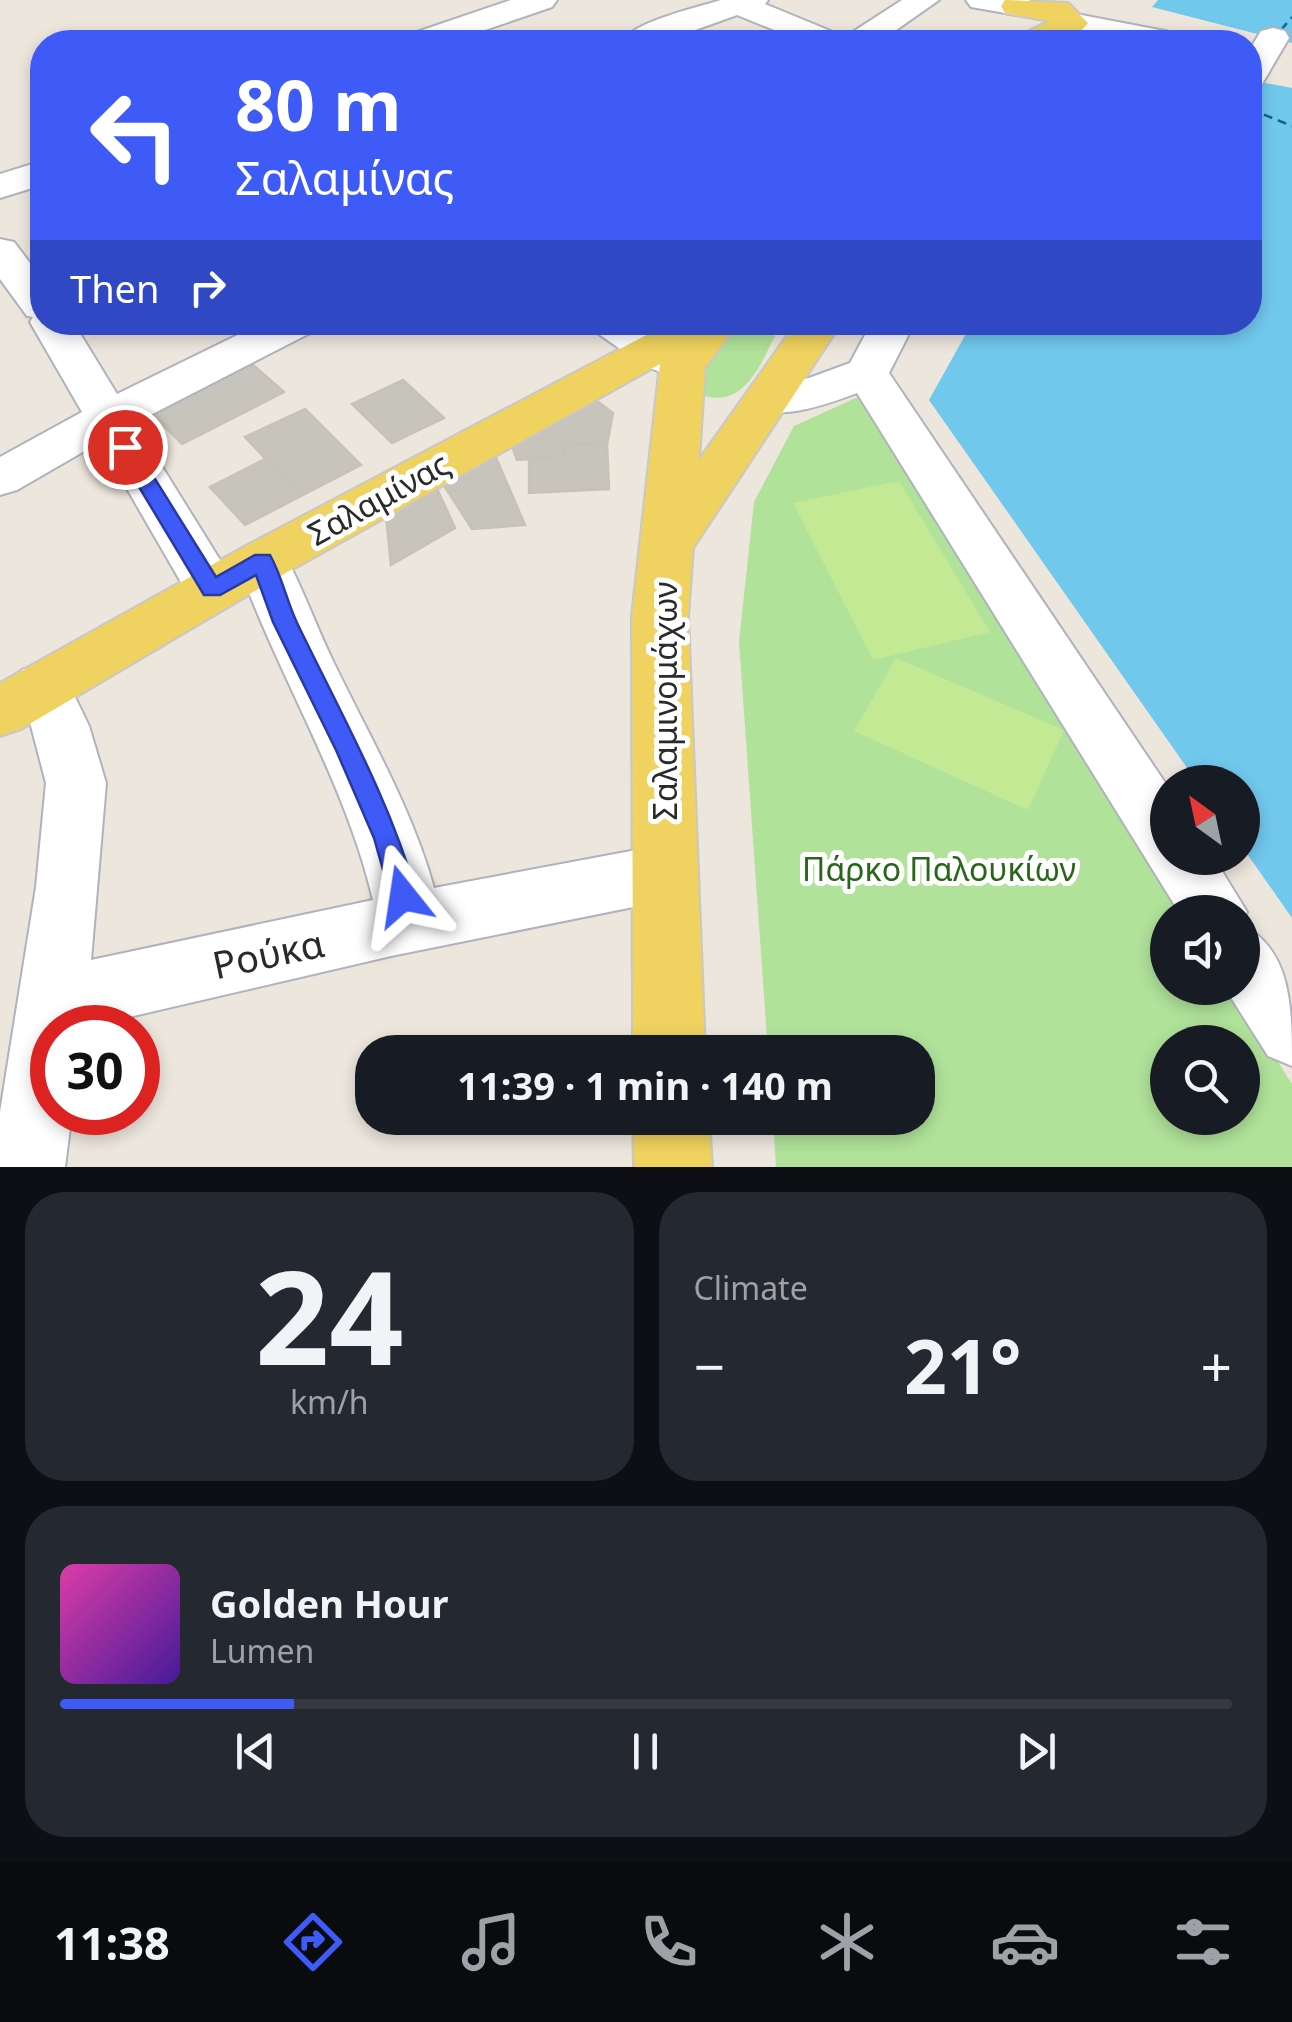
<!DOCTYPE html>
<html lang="en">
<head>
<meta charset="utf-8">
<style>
  :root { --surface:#171b24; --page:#242831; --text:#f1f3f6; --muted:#9ea1a6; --line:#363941; --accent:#3e5af7 }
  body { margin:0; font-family:"Noto Sans",sans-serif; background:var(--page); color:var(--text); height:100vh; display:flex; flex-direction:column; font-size:38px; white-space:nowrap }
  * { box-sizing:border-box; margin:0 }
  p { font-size:32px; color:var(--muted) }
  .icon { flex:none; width:55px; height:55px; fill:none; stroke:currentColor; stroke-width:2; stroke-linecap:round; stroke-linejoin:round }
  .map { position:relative; height:1167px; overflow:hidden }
  .details { display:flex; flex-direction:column; gap:25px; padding:25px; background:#0d0f14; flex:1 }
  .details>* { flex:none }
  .guide { position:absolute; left:30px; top:30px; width:1232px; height:305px; border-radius:40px; box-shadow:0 5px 15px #0003; background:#3e5af7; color:#fff; overflow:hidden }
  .needle { width:65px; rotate:327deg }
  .tools { position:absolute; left:1150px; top:765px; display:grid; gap:20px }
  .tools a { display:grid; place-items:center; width:110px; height:110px; border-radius:50%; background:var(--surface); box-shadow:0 5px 15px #0003; font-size:50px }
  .speed { position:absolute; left:30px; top:1005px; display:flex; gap:20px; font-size:50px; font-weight:700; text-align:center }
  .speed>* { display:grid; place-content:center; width:130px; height:130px; border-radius:50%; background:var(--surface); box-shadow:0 5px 15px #0003; line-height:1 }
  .speed .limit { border:15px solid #d22; background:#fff; color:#111 }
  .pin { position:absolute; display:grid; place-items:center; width:85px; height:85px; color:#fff; margin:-42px; border:5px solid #fff; border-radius:50%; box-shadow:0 2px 10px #0007 }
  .me { position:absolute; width:110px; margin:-55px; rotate:345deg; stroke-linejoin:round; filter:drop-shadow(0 0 8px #0008) }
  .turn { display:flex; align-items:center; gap:35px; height:210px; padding:0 40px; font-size:45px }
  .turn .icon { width:130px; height:130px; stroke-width:2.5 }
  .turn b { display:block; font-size:70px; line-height:85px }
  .then { display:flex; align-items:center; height:95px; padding:0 40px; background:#0003; gap:20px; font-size:38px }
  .big { font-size:75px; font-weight:700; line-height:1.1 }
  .details .tile { flex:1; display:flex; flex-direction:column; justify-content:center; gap:15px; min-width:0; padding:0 35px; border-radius:40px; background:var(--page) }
  .details .dial { align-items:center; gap:0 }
  .dial b { font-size:130px; line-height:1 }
  .song { display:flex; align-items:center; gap:30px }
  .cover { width:120px; height:120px; border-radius:15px; background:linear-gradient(135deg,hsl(320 70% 55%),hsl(260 70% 35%)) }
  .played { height:10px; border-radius:5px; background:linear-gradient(90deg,var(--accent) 20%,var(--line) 20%) }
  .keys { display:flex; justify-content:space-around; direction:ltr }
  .heat { display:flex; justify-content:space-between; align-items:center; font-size:55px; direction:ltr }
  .details .tiles { flex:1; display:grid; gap:25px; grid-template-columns:1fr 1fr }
  .tile:last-child { grid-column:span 2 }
  .trip { position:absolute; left:355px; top:1035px; width:580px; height:100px; border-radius:40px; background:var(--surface); box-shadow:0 5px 15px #0003; font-weight:700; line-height:100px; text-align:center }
  .tabs { display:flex; height:160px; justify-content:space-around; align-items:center; background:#090b0e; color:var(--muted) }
  .tabs .icon { width:70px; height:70px }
  .tabs .on { color:var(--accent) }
  .tabs b { font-size:45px; color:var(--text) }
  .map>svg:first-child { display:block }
  .green { fill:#b0e29a; fill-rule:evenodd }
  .pitch { fill:#c3e995 }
  .water { fill:#71c8ed }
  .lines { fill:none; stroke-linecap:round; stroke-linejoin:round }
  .ferry { stroke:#0f659a; stroke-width:2.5; stroke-dasharray:9 6; stroke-linecap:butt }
  .building { fill:#c7c4bb; stroke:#c8c2b6; stroke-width:2.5 }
  .minor-casing { stroke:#b0b2be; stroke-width:4 }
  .major-casing { stroke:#c8c8c8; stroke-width:4 }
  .minor { fill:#fff; fill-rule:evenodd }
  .major { fill:#efd25f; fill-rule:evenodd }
  .route { fill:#3e5af7; stroke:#283aa1; stroke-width:2.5 }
  .labels { text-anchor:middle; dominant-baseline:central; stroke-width:10; stroke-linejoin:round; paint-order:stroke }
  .street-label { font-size:32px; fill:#2a2a2a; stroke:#fff }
  .park-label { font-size:32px; fill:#28671b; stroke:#fff }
  .near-street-label { font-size:38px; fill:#2a2a2a; stroke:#fff }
</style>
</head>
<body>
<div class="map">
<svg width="1292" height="1167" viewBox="0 0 1292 1167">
  <rect width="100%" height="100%" fill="#ece6dd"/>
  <g class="green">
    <path d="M742 322 766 324 775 336C759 368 742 411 699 394L691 370Z"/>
    <path d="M858 397 1184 912H1168V988H1231L1292 1084V1167H776L773 1118H918V1052H768L739 642 754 502 794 426ZM1168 1042H1242V1118H1168Z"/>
  </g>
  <g class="pitch">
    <polygon points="899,481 990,632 873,660 793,503"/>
    <polygon points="896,658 1064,730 1028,810 854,731"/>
  </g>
  <g class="water">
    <polygon points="1158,0 1292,0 1292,43 1152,7"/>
    <polygon points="1250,80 1292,88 1292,918 1243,848 1242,782 1197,782 929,400 972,323 1250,322"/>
  </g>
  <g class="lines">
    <g class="ferry">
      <polyline points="1281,30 1292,17"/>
      <polyline points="1250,109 1292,126"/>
    </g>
  </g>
  <g class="building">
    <polygon points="252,364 284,392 182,444 151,413"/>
    <polygon points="403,380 444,418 392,443 352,404"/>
    <polygon points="589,395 613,413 607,444 564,445 564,456 517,460 510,440"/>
    <polygon points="305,409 361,465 301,496 245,437"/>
    <polygon points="607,444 609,489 529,493 529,458 564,456 564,445"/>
    <polygon points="491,446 525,525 472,529 438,476"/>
    <polygon points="265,459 301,496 245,525 210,487"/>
    <polygon points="432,478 455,528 391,565 385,505"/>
  </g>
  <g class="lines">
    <defs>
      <g id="minor">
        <polygon points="511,0 557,0 552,7 450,42 404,42 408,35"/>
        <path d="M721 0H768L765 4 845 37 902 0H939L879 42H804L737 15 662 42H621C635 21 696 8 721 0Z"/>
        <polygon points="966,0 1029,0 1033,6 1028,13 1017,15 971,7"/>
        <polygon points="1071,13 1170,32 1182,35 1186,42 1122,42 1080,34 1074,42 1042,42 1060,16"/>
        <polygon points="1273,28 1285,31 1289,38 1262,84 1250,87 1250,49 1261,31"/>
        <polygon points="42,161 42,185 0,198 0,174"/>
        <polygon points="0,239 14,242 42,279 42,322 73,322 117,394 264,322 320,322 314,331 135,423 238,589 231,603 212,609 193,603 100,442 17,490 0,495 0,457 82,412 30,322 33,317 27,316 0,279"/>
        <path d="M588 322H641L698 356 704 366 698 376C661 385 624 350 594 331Z"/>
        <path d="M872 322H915L889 373 1168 787V858H1214L1247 912 1242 922V912H1179L857 393C825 405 786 419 752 409L745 399 752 389 809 378 850 363Z"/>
        <path d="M263 542 281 548C301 583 315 624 333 661 369 736 412 808 434 888L663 845 685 853 695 873 685 893 663 901 391 956 82 1028H52V1112H72L65 1167H0V1112L36 887 46 783 31 726 14 686 22 670 42 664 62 670 89 726 106 783 91 960 373 900C345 781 278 676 237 561L245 548Z"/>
        <path d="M1242 925C1292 950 1292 1009 1292 1066L1268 1056 1225 988H1242Z"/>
      </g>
      <g id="major">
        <path d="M1005 0 1068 3 1088 23C1071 46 1041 42 1016 42L1021 35 1049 21 1005 13 1001 6Z"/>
        <polygon points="671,322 739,322 705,368 699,460 797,322 842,322 693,548 688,616 705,1052 633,1052 632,616 660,364 282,575 21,729 0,736 0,683 244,547"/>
        <polygon points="633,1118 709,1118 712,1167 634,1167"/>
      </g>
    </defs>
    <use href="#minor" class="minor-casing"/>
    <use href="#major" class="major-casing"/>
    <use href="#minor" class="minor"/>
    <use href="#major" class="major"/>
  </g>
  <path class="route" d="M125 440 132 442 216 577 255 555H270C283 578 287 604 299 627 342 716 390 800 417 896L413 905 403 908 393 905 374 838 336 750 273 622 256 575 220 595H204L115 447Z"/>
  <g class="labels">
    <g class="street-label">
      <text transform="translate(378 498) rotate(-29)">Σαλαμίνας</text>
      <text transform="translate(664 701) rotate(-90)">Σαλαμινομάχων</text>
    </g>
    <g class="park-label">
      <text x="939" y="868">Πάρκο Παλουκίων</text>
    </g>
    <g class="near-street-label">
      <text transform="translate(268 953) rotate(-12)">Ρούκα</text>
    </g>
  </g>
</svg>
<div class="tools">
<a><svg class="needle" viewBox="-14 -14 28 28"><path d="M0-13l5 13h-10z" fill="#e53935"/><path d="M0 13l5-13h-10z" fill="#9ea1a6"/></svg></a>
<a><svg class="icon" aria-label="sound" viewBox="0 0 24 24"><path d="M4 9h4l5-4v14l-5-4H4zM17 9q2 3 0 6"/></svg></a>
<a><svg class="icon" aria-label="search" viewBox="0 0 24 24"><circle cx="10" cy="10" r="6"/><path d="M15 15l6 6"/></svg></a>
</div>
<div class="speed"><div class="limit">30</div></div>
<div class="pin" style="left:125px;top:447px;background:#d93025"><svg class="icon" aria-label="arrive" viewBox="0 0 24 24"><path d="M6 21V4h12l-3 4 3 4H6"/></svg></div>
<svg class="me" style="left:403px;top:896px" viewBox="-20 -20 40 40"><path d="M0-17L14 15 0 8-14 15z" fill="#3e5af7" stroke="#fff" stroke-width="4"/></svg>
<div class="trip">11:39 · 1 min · 140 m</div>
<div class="guide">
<div class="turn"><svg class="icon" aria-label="left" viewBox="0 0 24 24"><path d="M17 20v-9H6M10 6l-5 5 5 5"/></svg><div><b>80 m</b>Σαλαμίνας</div></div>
<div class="then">Then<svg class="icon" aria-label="right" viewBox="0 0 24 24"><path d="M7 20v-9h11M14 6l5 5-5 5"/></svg></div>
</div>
</div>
<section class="details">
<div class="tiles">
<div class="tile dial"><b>24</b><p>km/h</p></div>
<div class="tile"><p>Climate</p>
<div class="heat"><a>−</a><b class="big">21°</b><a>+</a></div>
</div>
<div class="tile">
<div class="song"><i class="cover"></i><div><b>Golden Hour</b><p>Lumen</p></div></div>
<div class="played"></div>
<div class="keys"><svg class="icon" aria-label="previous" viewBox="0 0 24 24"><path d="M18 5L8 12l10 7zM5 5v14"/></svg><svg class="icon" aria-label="pause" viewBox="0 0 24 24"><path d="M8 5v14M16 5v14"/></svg><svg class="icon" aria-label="next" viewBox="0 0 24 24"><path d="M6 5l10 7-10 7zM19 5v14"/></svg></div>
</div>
</div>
</section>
<nav class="tabs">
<b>11:38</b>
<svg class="icon on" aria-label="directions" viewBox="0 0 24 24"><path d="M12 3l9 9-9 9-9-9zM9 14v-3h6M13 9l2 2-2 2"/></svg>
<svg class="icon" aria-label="music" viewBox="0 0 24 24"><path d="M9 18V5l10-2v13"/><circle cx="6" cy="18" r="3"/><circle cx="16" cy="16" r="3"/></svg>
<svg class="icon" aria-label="phone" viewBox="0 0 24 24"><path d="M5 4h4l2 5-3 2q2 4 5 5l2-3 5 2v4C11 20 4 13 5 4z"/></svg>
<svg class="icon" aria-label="climate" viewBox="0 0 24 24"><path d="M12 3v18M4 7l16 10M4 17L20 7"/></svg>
<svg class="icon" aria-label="car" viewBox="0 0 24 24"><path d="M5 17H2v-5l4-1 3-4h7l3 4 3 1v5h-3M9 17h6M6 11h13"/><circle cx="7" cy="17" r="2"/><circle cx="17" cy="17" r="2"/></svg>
<svg class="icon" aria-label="filters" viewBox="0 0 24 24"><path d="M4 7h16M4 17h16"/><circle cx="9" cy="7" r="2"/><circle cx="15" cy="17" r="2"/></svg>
</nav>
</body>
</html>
